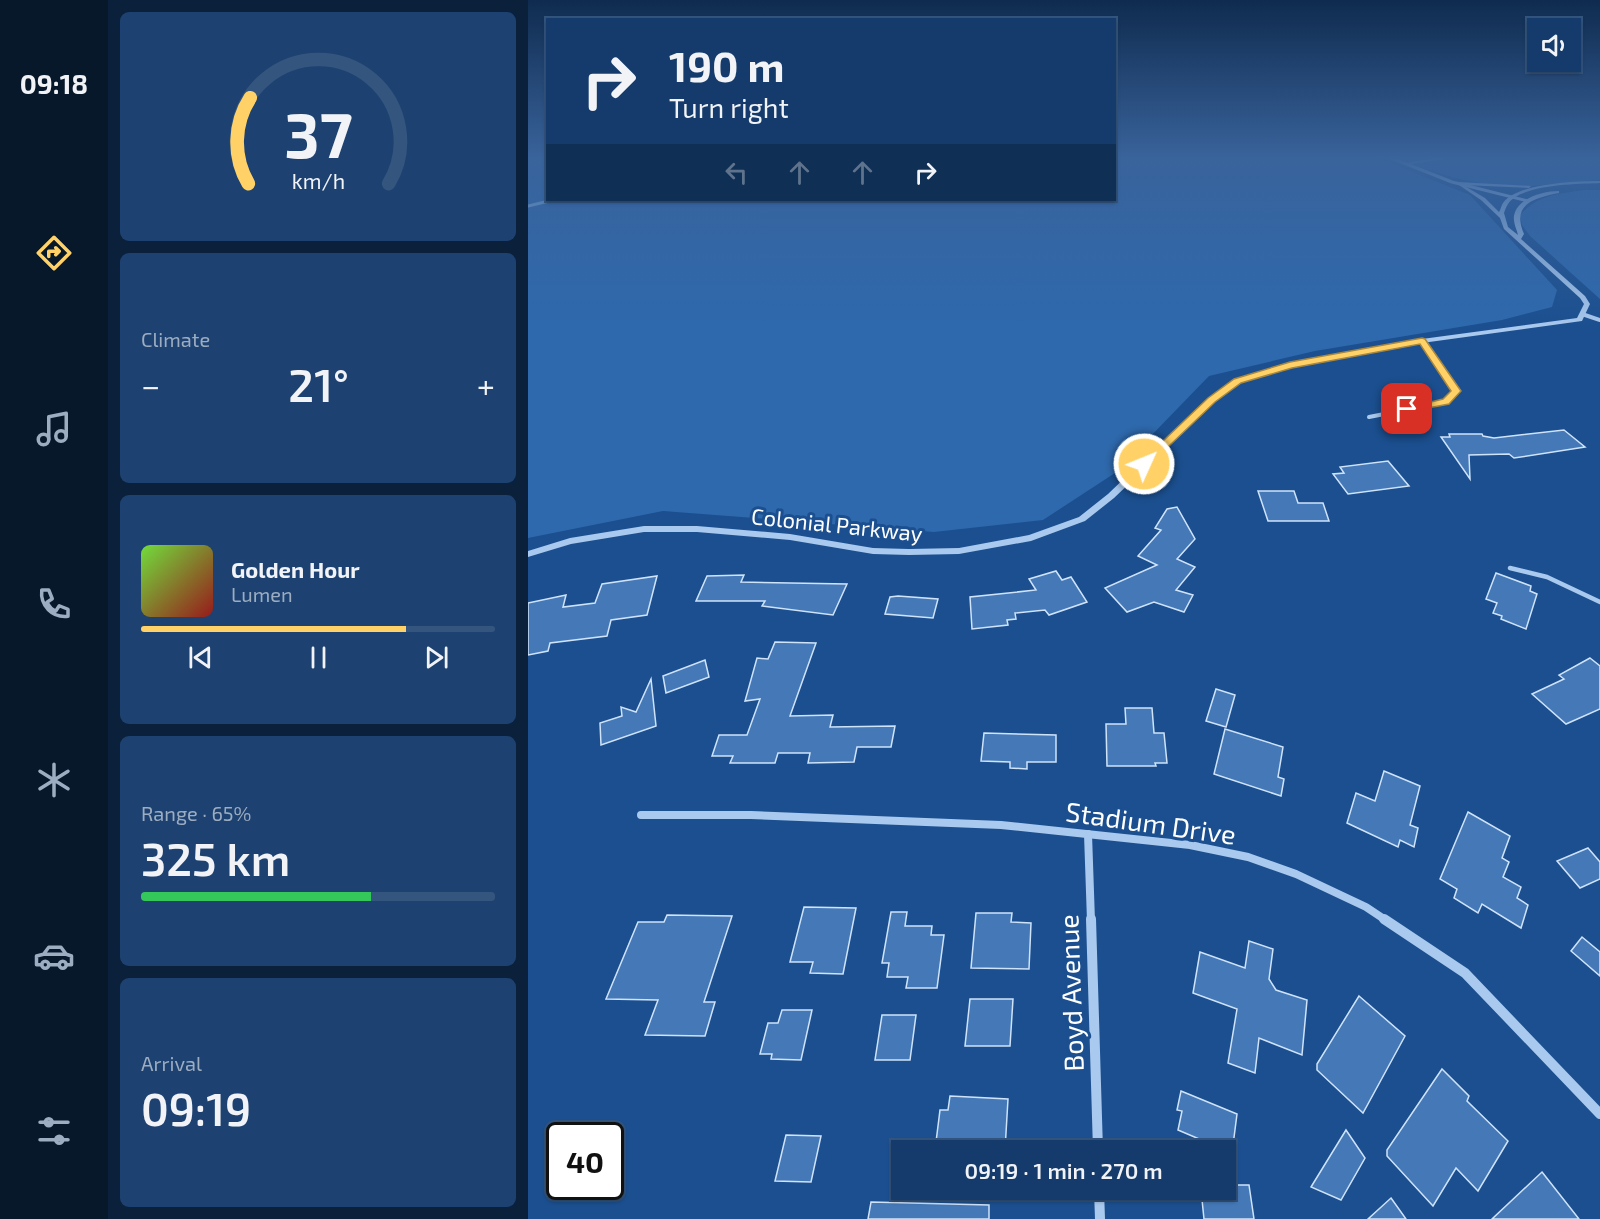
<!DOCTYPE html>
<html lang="en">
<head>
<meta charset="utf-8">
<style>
  :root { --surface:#143b6b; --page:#1d4271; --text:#f1f3f6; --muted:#9dadc1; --line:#33557e; --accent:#ffd166 }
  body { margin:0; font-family:"Exo 2",sans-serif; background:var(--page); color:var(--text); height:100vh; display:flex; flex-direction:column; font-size:22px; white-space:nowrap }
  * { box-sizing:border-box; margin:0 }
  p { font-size:20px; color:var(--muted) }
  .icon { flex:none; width:33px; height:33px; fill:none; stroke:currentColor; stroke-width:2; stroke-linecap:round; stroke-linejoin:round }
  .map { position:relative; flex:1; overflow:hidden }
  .side { display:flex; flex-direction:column; gap:12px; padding:12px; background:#0b203b; width:420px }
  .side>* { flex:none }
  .top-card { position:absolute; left:18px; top:18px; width:570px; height:183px; border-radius:0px; box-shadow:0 2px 4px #0004,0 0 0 2px var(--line); background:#143b6b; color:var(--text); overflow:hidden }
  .buttons { position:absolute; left:999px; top:18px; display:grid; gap:12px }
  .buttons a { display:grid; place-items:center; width:54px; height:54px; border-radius:0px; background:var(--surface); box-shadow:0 2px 4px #0004,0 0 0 2px var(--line); font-size:30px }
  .speed { position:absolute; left:18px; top:1122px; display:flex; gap:12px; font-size:30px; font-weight:700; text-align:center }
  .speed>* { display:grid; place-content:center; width:78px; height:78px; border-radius:50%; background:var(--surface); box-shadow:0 2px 4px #0004,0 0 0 2px var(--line); line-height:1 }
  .speed .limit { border:3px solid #111; border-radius:9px; background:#fff; color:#111 }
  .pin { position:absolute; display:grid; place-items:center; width:51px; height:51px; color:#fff; margin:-26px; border-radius:12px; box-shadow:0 3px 9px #0006 }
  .me { position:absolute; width:66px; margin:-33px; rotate:46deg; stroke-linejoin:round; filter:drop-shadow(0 0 4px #0008) }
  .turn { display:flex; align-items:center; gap:21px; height:126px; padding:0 24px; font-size:27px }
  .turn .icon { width:78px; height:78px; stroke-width:2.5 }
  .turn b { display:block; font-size:42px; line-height:51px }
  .lanes { display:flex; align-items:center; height:57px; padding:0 24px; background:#0003; justify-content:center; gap:30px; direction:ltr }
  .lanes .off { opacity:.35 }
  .big { font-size:45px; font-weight:600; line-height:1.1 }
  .side .widget { flex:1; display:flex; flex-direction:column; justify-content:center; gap:9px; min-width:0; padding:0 21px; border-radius:9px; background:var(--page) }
  .side .dial { align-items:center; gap:0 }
  .dial svg { height:156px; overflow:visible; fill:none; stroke:var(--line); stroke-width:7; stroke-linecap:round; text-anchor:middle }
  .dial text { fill:var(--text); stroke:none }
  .song { display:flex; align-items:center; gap:18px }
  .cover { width:72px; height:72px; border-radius:9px; background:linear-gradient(135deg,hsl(100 70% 55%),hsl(0 70% 35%)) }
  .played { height:6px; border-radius:3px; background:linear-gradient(90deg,var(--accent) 75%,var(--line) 75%) }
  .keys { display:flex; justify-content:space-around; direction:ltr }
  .heat { display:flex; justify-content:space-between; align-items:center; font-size:33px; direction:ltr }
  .charge { height:9px; border-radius:4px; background:linear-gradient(90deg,#34c759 65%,var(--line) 0) }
  .trip { position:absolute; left:363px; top:1140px; width:345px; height:60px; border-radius:0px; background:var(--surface); box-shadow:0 2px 4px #0004,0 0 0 2px var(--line); font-weight:600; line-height:60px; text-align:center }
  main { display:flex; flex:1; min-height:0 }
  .menu { display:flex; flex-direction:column; width:108px; justify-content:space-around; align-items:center; background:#08182b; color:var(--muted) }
  .menu .icon { width:42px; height:42px }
  .menu .on { color:var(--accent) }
  .menu b { font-size:27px; color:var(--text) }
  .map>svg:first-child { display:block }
  .green { fill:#2e69ad }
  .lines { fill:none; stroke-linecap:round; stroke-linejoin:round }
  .stream { stroke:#9cc4f0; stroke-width:3 }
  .building { fill:#4478b7; stroke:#cfe3fa; stroke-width:1.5 }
  .service-far3 { stroke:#a9c9ee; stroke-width:2 }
  .service-far2 { stroke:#a9c9ee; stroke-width:3 }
  .service-far1 { stroke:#a9c9ee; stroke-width:4 }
  .service { stroke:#a9c9ee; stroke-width:4.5 }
  .minor-far3 { stroke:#a9c9ee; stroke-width:3 }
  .minor-far2 { stroke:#a9c9ee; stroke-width:4 }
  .minor-far1 { stroke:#a9c9ee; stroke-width:8 }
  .minor { stroke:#a9c9ee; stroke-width:10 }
  .tertiary { fill:#a9c9ee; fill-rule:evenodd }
  .route { fill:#ffd166; stroke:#a68842; stroke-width:1.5 }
  .labels { text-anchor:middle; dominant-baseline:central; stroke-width:6; stroke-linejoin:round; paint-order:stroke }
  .street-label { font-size:22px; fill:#fff; stroke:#1b4f8f }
  .near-street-label { font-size:27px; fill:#fff; stroke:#1b4f8f }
</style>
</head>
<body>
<main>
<nav class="menu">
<b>09:18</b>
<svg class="icon on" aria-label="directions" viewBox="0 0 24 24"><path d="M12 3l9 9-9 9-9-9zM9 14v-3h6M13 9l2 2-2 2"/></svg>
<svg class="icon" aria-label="music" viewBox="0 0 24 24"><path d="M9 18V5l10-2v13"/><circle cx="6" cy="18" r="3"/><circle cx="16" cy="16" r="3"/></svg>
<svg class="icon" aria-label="phone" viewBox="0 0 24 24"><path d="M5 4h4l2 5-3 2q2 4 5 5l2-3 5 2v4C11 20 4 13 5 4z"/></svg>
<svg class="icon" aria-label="climate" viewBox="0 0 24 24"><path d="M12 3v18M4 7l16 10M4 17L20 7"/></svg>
<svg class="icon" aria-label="car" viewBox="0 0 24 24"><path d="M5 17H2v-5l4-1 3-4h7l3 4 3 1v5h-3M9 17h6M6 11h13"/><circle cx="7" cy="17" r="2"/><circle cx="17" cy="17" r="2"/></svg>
<svg class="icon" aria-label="filters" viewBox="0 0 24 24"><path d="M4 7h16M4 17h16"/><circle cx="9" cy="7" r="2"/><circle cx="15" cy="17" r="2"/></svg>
</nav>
<section class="side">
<div class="widget dial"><svg viewBox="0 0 100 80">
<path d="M14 69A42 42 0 1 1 86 69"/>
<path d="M14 69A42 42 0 0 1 15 25" stroke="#ffd166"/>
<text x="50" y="56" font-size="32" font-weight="700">37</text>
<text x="50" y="72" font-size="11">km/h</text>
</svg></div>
<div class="widget"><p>Climate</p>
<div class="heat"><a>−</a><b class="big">21°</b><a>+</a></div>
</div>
<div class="widget">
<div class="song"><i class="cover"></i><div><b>Golden Hour</b><p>Lumen</p></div></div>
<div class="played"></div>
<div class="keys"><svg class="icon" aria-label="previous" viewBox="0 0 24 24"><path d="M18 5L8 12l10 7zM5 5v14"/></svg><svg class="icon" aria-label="pause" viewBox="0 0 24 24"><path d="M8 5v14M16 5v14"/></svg><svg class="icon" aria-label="next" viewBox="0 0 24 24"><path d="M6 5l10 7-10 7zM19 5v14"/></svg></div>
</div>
<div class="widget"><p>Range · 65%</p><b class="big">325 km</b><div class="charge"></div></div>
<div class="widget"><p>Arrival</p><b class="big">09:19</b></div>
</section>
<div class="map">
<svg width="1072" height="1219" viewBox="0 0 1072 1219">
  <rect width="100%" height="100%" fill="#1b4f8f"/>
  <g class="green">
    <polygon points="0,157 19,157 20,200 586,200 587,157 847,157 942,195 1029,290 1024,307 974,320 787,351 681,376 587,473 515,520 406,532 135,511 0,538"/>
    <path d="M868 157H1072V180C1043 181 1013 187 984 186 943 185 906 173 868 157Z"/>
    <path d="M1056 190H1072V299L1002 236 994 225 992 215C1010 195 1030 194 1056 190Z"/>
  </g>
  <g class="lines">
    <polyline class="stream" points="0,206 25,200"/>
  </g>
  <g class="building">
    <polygon points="1036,430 1057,447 986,458 981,454 941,455 942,479 913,437 922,437 921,434 954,434 955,436 966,438"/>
    <polygon points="860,461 881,486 820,494 805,474 816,473 812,467"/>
    <polygon points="730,491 766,491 770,503 795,503 801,521 740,521"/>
    <polygon points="649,507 667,539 649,559 667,567 648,590 665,595 656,612 626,602 599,612 577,588 629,565 610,556 633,530 627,528 639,509"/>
    <polygon points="528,571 534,580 543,577 559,602 521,615 517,610 487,613 488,619 479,620 480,625 444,629 442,597 508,590 501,579"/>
    <polygon points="968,573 1003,586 1002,591 1009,594 998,629 973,619 974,616 965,613 969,603 958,599"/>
    <polygon points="216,575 213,582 319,584 305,615 234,606 237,601 168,601 179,576"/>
    <polygon points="129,576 119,615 83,620 79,636 22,643 20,651 0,655 0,603 38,595 35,607 67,603 74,584"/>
    <polygon points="370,596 410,599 405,618 357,614 362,597"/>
    <polygon points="247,642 288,643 262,716 305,715 302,727 367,726 363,747 329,747 326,762 280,763 282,753 250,753 247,763 202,763 205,756 184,756 191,735 219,735 232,699 217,701 229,658 240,659"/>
    <polygon points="1062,658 1072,666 1072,709 1038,724 1004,694 1036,679 1031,675"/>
    <polygon points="177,660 181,677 138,693 135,676"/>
    <polygon points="123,679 128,726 73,745 72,723 94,716 93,707 108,712"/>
    <polygon points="688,689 707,695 698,727 678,721"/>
    <polygon points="597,708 624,708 626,733 636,733 639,763 627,763 628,766 579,766 578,724 598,724"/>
    <polygon points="697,729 755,747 750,777 756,779 753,796 686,774"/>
    <polygon points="456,733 528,735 528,762 499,762 499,769 482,768 482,762 453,761"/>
    <polygon points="856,771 892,786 882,825 890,828 886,847 872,840 870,847 819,823 828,793 847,801"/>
    <polygon points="940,812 982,836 974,858 981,862 975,877 993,887 989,898 1000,905 993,928 954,904 950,913 926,898 929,889 912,879"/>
    <polygon points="1060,848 1072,862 1072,879 1052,888 1029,861"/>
    <polygon points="276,907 328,908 315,974 282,973 285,962 262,962"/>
    <polygon points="363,912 379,912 377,926 404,926 403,935 416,935 409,988 378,988 380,977 359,977 361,963 354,963"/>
    <polygon points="448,913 484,913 483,922 503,923 501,969 443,968"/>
    <polygon points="139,915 204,916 176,1002 187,1002 177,1036 117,1035 130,1000 78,999 110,922 136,922"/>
    <polygon points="1054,937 1072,952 1072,976 1043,951"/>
    <polygon points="721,941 745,949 741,979 748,990 779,1000 774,1055 731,1038 727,1073 700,1063 709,1009 665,993 672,952 717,968"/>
    <polygon points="831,996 877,1036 835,1113 789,1070 789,1064"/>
    <polygon points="442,999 485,999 482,1046 437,1046"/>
    <polygon points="254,1010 284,1010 273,1060 243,1059 244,1054 232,1054 240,1023 250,1023"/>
    <polygon points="354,1015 388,1015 382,1060 347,1060"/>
    <polygon points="914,1069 941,1096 939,1101 980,1141 950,1191 928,1168 905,1206 859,1156 859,1150"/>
    <polygon points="653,1091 709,1114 704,1153 650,1130 654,1111 649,1110"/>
    <polygon points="422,1096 480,1099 477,1150 407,1150 412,1110 420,1110"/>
    <polygon points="818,1130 837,1158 813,1200 783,1187"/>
    <polygon points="258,1135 293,1136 283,1182 247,1181"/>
    <polygon points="1014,1172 1051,1219 964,1219"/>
    <polygon points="698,1185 721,1185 726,1219 676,1219 673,1190 698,1190"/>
    <polygon points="863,1198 878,1219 840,1219"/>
    <polygon points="343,1202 461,1205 461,1219 340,1219"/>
  </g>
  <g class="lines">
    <polyline class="service-far3" points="876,164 917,158"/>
    <polyline class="service-far2" points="894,341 906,359"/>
    <polyline class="service-far1" points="841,417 918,402 928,391 905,357"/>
    <polyline class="service" points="982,568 1019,577 1072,602"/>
    <polyline class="minor-far3" points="861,157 924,182 1000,201"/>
    <polyline class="minor-far2" points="1054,314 1072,320"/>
    <g class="minor-far1">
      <polyline points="113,815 223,815 473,825 662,845 720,857 768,874 838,907 859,921"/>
      <polyline points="560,834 563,921"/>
    </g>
    <g class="minor">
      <polyline points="563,919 570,1150"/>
      <polyline points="856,919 937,973 1072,1114"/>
      <polyline points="571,1190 572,1219"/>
    </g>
    <path class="tertiary" d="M1072 181V183C1050 184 993 184 980 204 978 207 977 210 976 213L980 227 990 235C989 230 985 223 986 216 989 198 1015 191 1031 191V193C1006 198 983 204 996 234L993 239 1057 296 1062 304 1054 321 894 343 763 367 713 383 686 402 586 498 557 521 503 541 431 554 381 555 345 554 262 540 169 532H116L43 544 0 557V551L42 538 116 526H169L262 534 345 548 381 549 431 548 501 535 551 517 580 494 680 398 707 379 762 363 894 339 1049 318 1056 304 1052 298 976 229 972 218 953 200 928 183 930 182 1003 186 1001 188 935 185 957 198 971 212C973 209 973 206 975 203 989 183 1049 181 1072 181Z"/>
  </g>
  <linearGradient id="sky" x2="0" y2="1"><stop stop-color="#0f2b4f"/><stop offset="0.48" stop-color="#39639b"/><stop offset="1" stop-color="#39639b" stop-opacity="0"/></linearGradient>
  <rect width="1072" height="328" fill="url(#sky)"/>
  <polygon class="route" points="894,338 897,339 933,391 921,404 879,412 874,409 915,399 923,391 892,344 764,368 713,383 687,402 620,466 612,466 611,464 680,398 706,379 762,362"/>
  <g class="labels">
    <g class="street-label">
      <text transform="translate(309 524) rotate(6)">Colonial Parkway</text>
    </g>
    <g class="near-street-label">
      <text transform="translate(623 822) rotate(8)">Stadium Drive</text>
      <text transform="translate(542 993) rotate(-92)">Boyd Avenue</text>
    </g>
  </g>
</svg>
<div class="buttons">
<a><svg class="icon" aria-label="sound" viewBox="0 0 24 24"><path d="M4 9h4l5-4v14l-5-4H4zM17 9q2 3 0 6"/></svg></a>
</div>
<div class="speed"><div class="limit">40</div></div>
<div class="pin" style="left:879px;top:409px;background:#d93025"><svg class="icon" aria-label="arrive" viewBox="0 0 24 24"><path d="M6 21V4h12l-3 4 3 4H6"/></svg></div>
<svg class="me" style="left:616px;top:464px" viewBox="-20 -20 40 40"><circle r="17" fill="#ffd166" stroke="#fff" stroke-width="3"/><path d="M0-11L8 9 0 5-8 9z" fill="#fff"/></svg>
<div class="trip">09:19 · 1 min · 270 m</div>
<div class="top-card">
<div class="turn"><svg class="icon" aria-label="right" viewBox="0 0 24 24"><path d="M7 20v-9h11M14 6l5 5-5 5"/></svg><div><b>190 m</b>Turn right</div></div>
<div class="lanes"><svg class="icon off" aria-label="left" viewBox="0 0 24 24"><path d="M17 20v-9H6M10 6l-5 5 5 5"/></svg><svg class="icon off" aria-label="ahead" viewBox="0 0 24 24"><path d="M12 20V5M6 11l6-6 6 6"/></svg><svg class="icon off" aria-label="ahead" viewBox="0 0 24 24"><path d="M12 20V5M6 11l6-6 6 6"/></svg><svg class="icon" aria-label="right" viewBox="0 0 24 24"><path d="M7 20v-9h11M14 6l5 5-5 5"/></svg></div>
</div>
</div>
</main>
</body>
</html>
